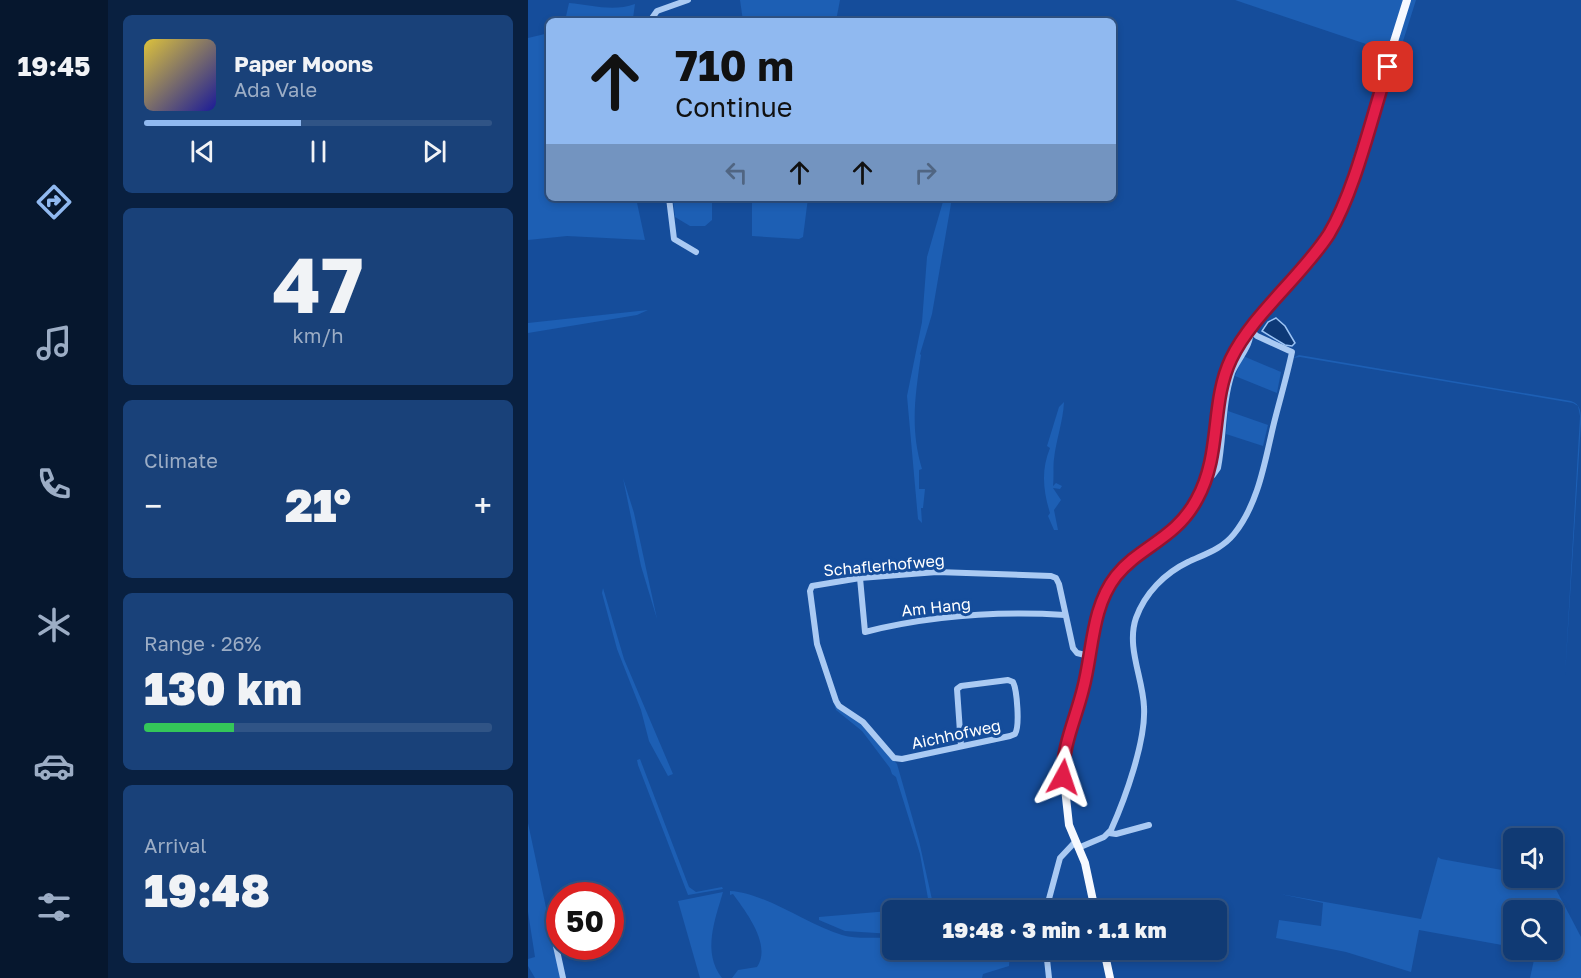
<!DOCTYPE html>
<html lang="en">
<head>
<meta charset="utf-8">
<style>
  :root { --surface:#103a74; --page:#194179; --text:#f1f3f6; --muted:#9cadc5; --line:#305486; --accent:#90b9f0 }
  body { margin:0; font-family:"Golos Text",sans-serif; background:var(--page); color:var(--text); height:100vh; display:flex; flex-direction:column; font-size:22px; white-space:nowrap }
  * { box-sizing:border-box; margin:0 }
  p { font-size:20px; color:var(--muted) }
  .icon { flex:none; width:33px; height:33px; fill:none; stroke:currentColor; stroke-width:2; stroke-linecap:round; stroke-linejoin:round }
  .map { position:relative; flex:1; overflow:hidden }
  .sheet { display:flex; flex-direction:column; gap:15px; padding:15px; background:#092040; width:420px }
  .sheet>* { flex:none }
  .banner { position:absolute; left:18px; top:18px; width:570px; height:183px; border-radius:9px; box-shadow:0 3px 9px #0003,0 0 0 2px var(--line); background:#90b9f0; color:#111; overflow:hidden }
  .fabs { position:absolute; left:975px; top:828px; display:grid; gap:12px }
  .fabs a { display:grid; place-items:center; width:60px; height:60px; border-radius:9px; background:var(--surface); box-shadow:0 3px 9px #0003,0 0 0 2px var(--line); font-size:30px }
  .speed { position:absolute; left:18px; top:882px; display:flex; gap:12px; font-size:30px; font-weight:700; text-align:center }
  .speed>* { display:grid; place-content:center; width:78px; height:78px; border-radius:50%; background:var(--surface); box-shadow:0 3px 9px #0003,0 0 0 2px var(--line); line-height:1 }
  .speed .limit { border:9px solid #d22; background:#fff; color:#111 }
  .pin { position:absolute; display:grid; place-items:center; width:51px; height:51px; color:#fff; margin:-26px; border-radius:12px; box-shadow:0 3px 9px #0006 }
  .me { position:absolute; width:66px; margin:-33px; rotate:5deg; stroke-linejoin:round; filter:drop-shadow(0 0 4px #0008) }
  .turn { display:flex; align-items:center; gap:21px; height:126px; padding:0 30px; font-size:27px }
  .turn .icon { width:78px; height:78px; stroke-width:2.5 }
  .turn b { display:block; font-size:42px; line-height:51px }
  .lanes { display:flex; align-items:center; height:57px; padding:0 30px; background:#0003; justify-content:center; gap:30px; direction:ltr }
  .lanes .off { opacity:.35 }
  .big { font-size:45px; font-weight:800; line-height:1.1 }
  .sheet .tile { flex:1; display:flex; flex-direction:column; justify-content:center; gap:9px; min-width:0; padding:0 21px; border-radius:9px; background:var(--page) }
  .sheet .dial { align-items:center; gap:0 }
  .dial b { font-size:78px; line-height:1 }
  .song { display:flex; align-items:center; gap:18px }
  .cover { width:72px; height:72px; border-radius:9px; background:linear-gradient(135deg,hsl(50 70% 55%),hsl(240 70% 35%)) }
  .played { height:6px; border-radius:3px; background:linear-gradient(90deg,var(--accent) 45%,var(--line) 45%) }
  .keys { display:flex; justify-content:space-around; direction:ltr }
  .heat { display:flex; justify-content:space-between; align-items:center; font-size:33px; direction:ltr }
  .charge { height:9px; border-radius:4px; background:linear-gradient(90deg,#34c759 26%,var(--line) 0) }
  .trip { position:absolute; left:354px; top:900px; width:345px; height:60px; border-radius:9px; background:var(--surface); box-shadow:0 3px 9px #0003,0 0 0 2px var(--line); font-weight:800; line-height:60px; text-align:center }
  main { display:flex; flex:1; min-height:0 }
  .menu { display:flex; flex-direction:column; width:108px; justify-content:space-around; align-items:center; background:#06172e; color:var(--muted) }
  .menu .icon { width:42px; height:42px }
  .menu .selected { color:var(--accent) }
  .menu b { font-size:27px; color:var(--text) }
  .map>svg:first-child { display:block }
  .green { fill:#1d5fb4 }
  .water { fill:#0d3977; stroke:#9cc4f5; stroke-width:1.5 }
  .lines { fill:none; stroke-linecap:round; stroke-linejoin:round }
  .minor { stroke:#aacaf3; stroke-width:6 }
  .major { stroke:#f6f9ff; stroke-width:8 }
  .route-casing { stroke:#92132f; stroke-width:15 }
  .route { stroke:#e11d48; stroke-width:10 }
  .labels { text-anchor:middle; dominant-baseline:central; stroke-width:6; stroke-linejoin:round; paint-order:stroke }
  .street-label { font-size:16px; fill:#fff; stroke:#154d9b }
</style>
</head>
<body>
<main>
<nav class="menu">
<b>19:45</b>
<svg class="icon selected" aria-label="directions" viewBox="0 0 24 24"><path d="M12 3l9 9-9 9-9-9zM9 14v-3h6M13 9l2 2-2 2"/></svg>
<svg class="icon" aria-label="music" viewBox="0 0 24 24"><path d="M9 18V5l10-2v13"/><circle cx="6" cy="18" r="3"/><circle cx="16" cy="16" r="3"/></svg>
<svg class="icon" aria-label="phone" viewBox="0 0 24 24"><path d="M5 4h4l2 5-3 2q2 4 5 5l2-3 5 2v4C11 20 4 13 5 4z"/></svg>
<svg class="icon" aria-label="climate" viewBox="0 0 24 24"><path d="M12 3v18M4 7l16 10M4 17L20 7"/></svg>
<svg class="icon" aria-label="car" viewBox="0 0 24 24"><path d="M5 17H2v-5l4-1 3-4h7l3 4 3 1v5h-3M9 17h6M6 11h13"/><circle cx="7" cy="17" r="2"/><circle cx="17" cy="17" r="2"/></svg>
<svg class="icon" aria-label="filters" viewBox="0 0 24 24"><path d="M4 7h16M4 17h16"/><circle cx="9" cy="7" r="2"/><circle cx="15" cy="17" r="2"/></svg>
</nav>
<section class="sheet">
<div class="tile">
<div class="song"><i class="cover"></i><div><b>Paper Moons</b><p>Ada Vale</p></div></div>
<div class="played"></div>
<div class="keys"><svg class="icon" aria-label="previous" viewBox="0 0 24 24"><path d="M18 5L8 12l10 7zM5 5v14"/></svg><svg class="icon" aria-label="pause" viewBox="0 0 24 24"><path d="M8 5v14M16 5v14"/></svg><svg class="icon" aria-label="next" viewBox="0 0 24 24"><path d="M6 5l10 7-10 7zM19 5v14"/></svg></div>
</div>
<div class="tile dial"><b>47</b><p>km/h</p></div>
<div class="tile"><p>Climate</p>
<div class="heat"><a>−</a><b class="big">21°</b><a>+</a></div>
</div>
<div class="tile"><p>Range · 26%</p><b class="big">130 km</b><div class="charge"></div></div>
<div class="tile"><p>Arrival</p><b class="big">19:48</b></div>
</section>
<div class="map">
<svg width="1053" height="978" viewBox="0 0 1053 978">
  <rect width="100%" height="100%" fill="#154d9b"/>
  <g class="green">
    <polygon points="212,0 312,0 308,21 215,21"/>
    <polygon points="707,0 875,0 861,46 850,48"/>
    <polygon points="876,0 888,0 841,149 815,222 786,266 727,330 780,266 824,187 878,15"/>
    <path d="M41 3C63 5 85 12 107 4L105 18 91 21H37Z"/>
    <polygon points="21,33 21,198 108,198 117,240 39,236 0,240 0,38"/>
    <polygon points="145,198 184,198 184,220 177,226 162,226 147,217"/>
    <polygon points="224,198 280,198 275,237 271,239 224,236"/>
    <path d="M416 198H424L404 314 392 354 393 355C387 397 382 428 394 469L391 470V489H397L395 508H393L394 523 390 519 379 396 394 322 399 257Z"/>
    <polygon points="120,310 109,315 0,333 0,323"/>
    <path d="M771 355 1043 401C1053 404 1053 413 1053 423L1037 676 1052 416 1050 406 1045 403 772 357 765 358Z"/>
    <polygon points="715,356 753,372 749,393 707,376"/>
    <path d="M536 402C535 422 528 440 526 459 525 465 526 477 525 486L528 483 534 486 532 489 525 488 533 500 526 510 530 530H526L520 516 522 513C515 490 513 470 522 448L519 446 531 407Z"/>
    <polygon points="700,411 740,425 735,446 698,434"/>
    <polygon points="95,478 106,513 129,619 113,566"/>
    <polygon points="75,588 96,659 145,774 140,776 121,741 113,710 89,649 74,593"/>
    <polygon points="293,664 306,703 331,720 369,764 391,841 405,904 411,905 413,910 364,910 364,934 317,931 291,920 291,917 396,908 401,904 392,854 368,777 364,774 362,768 334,731 308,710"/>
    <polygon points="112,759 161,887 168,892 194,887 195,889 160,895 110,765 109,760"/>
    <polygon points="0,823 33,978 7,978 0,966 0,959 7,957 0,912"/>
    <polygon points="910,857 913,859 985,872 986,878 1022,878 1053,937 1053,978 1002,978 1008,951 1003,950 1024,950 1024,910 986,910 985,947 891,930 883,972 818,952 748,938 751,920 793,926 795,903 752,894 893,919"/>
    <path d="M202 891C238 893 280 925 314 935 330 940 348 936 364 939V950H405L414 952V950L482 952 481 966 455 974 454 978H204L210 970 229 967C244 945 218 912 205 894L202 895Z"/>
    <path d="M195 892C187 920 174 952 194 978H172L150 901Z"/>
  </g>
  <polygon class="water" points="748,318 757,326 767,343 764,346 757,345 734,331 740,322"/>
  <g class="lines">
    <g class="minor">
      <polyline points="122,21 129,11 160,0"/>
      <polyline points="141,198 146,239 168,252"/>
      <path d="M679 479 685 475 690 468C696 437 694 403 704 373 709 360 725 344 722 330"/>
      <path d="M332 578 337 632C401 616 471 611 537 615"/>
      <path d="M433 746 429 689 433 686 480 680 485 682C489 690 492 726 487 734L482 736 374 759 366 758 335 722 311 706 308 701 289 644 282 591 284 586 332 578 409 572 523 576 528 578 531 584 545 648 549 653 561 656"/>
      <polyline points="581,833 588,834 621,825"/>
      <path d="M550 848 576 837 583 830C597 799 618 741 616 707 615 678 598 647 608 618 617 593 637 573 660 562 677 554 694 549 706 534 731 503 737 460 746 423 752 399 759 376 764 352L729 336 722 330"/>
      <polyline points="518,910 532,858 547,842"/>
      <polyline points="26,937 35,978"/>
      <polyline points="518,950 521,978"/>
    </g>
    <g class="major">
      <polyline points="567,910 557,863 541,825 535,770 538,748 555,688 572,606 578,591 590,573 643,532 660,513 672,493 685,457 693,396 701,363 717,336 791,248 812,214 879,0"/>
      <polyline points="576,950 582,978"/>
    </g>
  </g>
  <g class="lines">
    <defs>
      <path id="route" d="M535 777C534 746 548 718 555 689 565 652 563 608 588 576 612 546 648 539 669 499 694 454 682 403 703 359 724 315 774 276 801 234 827 191 844 116 860 67"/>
    </defs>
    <use href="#route" class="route-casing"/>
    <use href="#route" class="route"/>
  </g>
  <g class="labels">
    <g class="street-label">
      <text transform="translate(356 565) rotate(-5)">Schaflerhofweg</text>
      <text transform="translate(408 607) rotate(-6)">Am Hang</text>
      <text transform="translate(428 734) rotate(-12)">Aichhofweg</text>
    </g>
  </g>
</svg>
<div class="fabs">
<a><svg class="icon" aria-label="sound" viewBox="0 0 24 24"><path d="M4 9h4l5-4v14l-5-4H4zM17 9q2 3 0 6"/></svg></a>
<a><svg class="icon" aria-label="search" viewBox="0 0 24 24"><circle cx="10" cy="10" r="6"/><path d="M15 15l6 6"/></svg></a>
</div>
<div class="speed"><div class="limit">50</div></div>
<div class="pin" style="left:860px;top:67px;background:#d93025"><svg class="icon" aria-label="arrive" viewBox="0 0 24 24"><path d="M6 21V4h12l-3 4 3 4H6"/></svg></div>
<svg class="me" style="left:535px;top:777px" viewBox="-20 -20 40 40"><path d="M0-17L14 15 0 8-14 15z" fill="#e11d48" stroke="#fff" stroke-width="4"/></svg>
<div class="trip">19:48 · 3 min · 1.1 km</div>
<div class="banner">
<div class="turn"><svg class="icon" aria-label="ahead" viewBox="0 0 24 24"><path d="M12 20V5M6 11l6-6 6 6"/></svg><div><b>710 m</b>Continue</div></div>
<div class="lanes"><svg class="icon off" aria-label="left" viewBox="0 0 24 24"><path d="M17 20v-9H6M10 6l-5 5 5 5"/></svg><svg class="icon" aria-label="ahead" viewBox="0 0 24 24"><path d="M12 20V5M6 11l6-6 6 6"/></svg><svg class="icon" aria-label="ahead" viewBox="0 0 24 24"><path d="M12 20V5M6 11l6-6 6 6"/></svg><svg class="icon off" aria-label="right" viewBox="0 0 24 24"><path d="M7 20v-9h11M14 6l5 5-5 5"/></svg></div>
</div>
</div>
</main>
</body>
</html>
